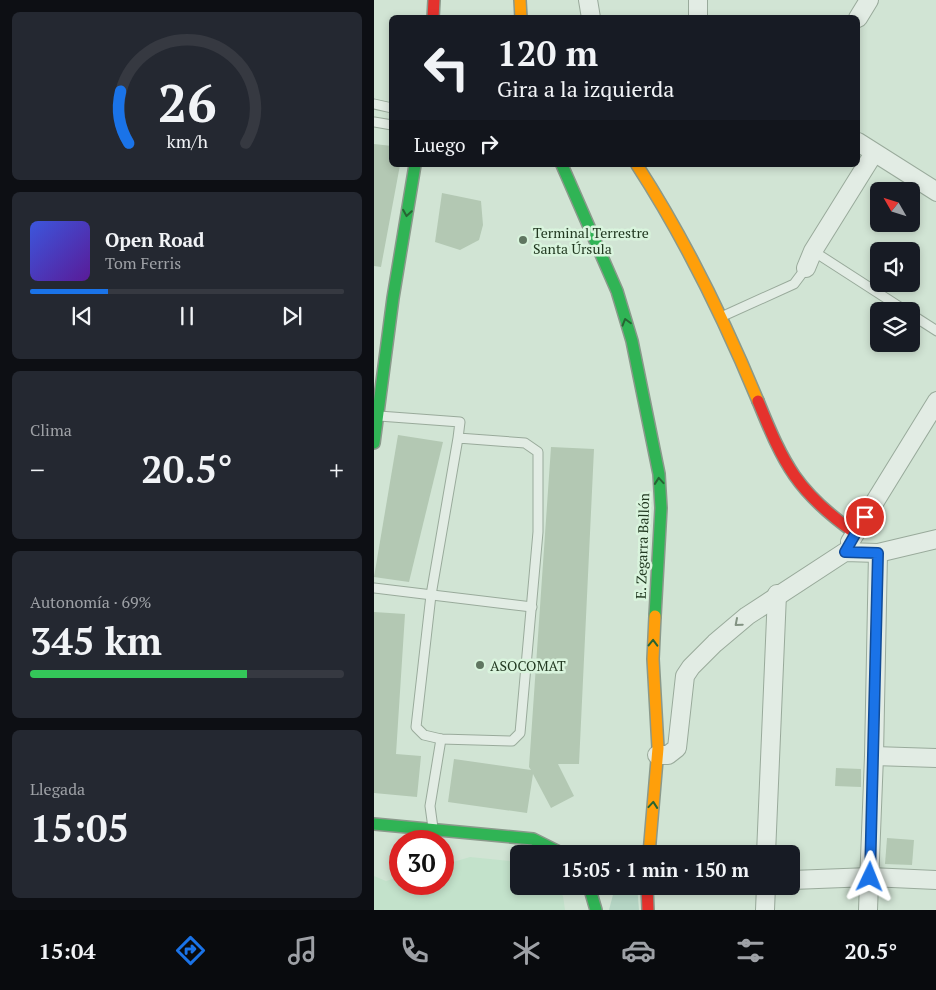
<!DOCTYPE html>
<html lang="es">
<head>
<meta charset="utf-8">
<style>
  :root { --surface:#171b24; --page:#242831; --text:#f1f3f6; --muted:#9ea1a6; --line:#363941; --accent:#1a73e8 }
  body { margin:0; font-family:"PT Serif",serif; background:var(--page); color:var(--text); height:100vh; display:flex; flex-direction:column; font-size:19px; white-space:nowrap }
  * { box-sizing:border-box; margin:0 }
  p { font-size:16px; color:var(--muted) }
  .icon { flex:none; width:28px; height:28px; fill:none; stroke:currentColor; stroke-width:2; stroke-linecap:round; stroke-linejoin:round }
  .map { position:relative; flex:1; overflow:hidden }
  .panel { display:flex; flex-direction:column; gap:12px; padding:12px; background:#0d0f14; width:374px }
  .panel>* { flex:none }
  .hud { position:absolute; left:15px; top:15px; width:471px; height:152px; border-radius:8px; box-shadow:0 2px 8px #0003; background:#171b24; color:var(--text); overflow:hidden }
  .needle { width:32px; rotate:309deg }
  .buttons { position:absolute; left:496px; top:182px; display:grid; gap:10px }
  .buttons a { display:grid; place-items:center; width:50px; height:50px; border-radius:8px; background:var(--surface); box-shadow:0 2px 8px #0003; font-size:25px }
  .speed { position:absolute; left:15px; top:830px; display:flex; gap:10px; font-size:25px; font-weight:700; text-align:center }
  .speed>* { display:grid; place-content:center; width:65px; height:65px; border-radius:50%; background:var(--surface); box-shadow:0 2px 8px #0003; line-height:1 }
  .speed .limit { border:8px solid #d22; background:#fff; color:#111 }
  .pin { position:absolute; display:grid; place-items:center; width:42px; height:42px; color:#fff; margin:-21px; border:2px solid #fff; border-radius:50%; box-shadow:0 1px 5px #0007 }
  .me { position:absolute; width:55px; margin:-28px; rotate:2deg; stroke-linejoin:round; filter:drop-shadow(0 0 4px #0008) }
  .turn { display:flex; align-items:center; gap:18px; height:105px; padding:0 25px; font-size:22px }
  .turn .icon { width:65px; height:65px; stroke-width:2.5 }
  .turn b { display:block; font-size:35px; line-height:42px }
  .then { display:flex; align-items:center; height:48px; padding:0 25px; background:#0003; gap:10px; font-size:19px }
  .big { font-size:38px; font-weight:700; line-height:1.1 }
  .panel .widget { flex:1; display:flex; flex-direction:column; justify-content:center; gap:8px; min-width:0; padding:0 18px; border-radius:8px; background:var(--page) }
  .panel .dial { align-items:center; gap:0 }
  .dial svg { height:130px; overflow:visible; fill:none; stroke:var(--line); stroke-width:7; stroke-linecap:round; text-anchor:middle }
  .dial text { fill:var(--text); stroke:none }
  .song { display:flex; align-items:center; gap:15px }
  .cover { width:60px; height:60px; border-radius:8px; background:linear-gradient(135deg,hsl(230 70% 55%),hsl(270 70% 35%)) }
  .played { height:5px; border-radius:2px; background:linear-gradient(90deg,var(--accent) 25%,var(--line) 25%) }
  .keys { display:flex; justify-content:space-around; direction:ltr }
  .heat { display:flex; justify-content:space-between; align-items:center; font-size:28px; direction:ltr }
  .charge { height:8px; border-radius:4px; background:linear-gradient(90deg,#34c759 69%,var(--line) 0) }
  .trip { position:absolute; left:136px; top:845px; width:290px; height:50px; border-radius:8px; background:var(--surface); box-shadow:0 2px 8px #0003; font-weight:700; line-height:50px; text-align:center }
  .menu { display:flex; height:80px; justify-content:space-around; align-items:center; background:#090b0e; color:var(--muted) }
  .menu .icon { width:35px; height:35px }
  .menu .current { color:var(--accent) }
  .menu b { font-size:22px; color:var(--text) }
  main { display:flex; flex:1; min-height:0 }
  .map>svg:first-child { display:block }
  .farmland { fill:#c3e2cb }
  .green { fill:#b5d5c4 }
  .building { fill:#b3c8b3 }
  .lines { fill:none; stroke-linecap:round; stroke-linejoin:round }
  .lane-casing { stroke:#99aa9b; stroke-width:11 }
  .street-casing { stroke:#99aa9b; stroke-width:20 }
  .fast-casing { stroke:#8a998b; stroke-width:14 }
  .slow-casing { stroke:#8a998b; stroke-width:14 }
  .jam-casing { stroke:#8a998b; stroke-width:14 }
  .lane { stroke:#e2ece4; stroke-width:9 }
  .street { stroke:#e2ece4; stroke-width:18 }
  .fast { stroke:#30b455; stroke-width:11 }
  .slow { stroke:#ff9f0a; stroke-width:11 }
  .jam { stroke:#e5322d; stroke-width:11 }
  .oneway { stroke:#276433 }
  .oneway2 { stroke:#829282 }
  .route-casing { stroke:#114b97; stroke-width:12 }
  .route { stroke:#1a73e8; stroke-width:9 }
  .poi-dot { fill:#5f7560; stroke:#d9f4dd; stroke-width:2 }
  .labels { text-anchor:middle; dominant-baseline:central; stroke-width:5; stroke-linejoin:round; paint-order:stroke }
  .poi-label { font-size:14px; fill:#223921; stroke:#d9f4dd; text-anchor:start }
  .street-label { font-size:14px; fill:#223921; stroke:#d9f4dd }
</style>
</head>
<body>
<main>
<section class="panel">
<div class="widget dial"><svg viewBox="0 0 100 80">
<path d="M14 69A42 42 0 1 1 86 69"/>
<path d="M14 69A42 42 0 0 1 9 37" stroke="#1a73e8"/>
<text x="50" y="56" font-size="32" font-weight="700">26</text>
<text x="50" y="72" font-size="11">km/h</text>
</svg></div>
<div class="widget">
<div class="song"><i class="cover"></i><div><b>Open Road</b><p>Tom Ferris</p></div></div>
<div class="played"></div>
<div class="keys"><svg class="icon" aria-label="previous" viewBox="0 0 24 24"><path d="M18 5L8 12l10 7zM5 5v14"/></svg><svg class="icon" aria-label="pause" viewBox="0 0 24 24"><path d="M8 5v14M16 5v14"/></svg><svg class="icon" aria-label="next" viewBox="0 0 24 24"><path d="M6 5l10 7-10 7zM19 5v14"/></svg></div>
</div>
<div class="widget"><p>Clima</p>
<div class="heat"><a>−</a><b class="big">20.5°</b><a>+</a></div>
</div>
<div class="widget"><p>Autonomía · 69%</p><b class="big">345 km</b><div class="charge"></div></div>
<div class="widget"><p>Llegada</p><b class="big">15:05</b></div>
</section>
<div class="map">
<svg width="563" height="910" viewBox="0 0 563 910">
  <rect width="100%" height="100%" fill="#d1e4d4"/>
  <polygon class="farmland" points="96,857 145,862 145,886 180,886 189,896 191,910 0,910 0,876 12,881 26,877 26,884 69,884 69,865"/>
  <polygon class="green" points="263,886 265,910 235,910 241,887"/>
  <g class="building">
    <polygon points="0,144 18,146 18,165 26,165 7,267 0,266"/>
    <polygon points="68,193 107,201 109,225 105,240 86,250 61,242"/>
    <polygon points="24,435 69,442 35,582 0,577"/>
    <polygon points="177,447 220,449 205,764 184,764 200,796 177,808 159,774 153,813 74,802 80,759 157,770 155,767"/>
    <polygon points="0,612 31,614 22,754 47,756 43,797 0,793"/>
    <polygon points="462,768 487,769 487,787 461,786"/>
    <polygon points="513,838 540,840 538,865 511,864"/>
  </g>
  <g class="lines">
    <defs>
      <g id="lane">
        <polyline points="0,104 18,108"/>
        <polyline points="0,122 18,125"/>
        <polyline points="439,251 532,311"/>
        <polyline points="538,315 563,331"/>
        <polyline points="347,317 420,284 432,268"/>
        <polyline points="5,416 86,422 84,438 151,443 164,452 164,532 146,733 138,741 67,739 50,735 42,727 57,595 84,438"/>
        <polyline points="0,588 158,607"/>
        <polyline points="59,828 56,806 67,739"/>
      </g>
      <g id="street">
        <polyline points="214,0 217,18"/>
        <polyline points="324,0 324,18"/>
        <polyline points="484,18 495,0"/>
        <polyline points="484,142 563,192"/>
        <polyline points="432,268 439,251 500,153"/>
        <polyline points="476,542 563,401"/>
        <polyline points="283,755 294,755 303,748 311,676 317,667 341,643 373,616 471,552 504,553 563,539"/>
        <polyline points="500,756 563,758"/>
        <polyline points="392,854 403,594"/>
        <polyline points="418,880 496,877 563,880"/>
        <polyline points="391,910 392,886"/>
        <polyline points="494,910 500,756 504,553"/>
      </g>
      <g id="fast">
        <polyline points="188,165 243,291 258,341 285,474 287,508 281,616"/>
        <polyline points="0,443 19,298 41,165"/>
        <polyline points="0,824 159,839 189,854"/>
        <polyline points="215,886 222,910"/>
      </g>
      <g id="slow">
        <polyline points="146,0 147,18"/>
        <path d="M263 165C311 239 350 319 384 401"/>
        <polyline points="275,854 284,748 279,659 281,616"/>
      </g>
      <g id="jam">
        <polyline points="59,18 60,0"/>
        <path d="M384 401C410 465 423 492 481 533"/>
        <polyline points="273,886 274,910"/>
      </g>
    </defs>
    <use href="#lane" class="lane-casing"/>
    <use href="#street" class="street-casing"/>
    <use href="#fast" class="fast-casing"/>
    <use href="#slow" class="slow-casing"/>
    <use href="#jam" class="jam-casing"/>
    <use href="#lane" class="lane"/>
    <use href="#street" class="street"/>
    <use href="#fast" class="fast"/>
    <use href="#slow" class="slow"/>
    <use href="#jam" class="jam"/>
  </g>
  <defs><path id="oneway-chevron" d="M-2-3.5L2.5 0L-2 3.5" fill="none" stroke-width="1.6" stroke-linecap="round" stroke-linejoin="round" transform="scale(1.25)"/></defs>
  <g class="oneway">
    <use href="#oneway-chevron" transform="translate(33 213) rotate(99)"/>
    <use href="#oneway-chevron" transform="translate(252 322) rotate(-106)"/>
    <use href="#oneway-chevron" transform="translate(285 481) rotate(-95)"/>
    <use href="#oneway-chevron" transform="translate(279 643) rotate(-89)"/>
    <use href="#oneway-chevron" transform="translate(279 805) rotate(-85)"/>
  </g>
  <use class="oneway2" href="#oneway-chevron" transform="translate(364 623) rotate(139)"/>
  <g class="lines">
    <defs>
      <polyline id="route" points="491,517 471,552 504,553 496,877"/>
    </defs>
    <use href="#route" class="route-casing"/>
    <use href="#route" class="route"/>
  </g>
  <g class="poi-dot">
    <circle cx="149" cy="240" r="5"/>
    <circle cx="106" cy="665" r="5"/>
  </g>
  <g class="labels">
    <g class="poi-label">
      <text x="159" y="232">Terminal Terrestre<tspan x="159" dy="16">Santa Úrsula</tspan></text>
      <text x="116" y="665">ASOCOMAT</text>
    </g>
    <g class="street-label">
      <text transform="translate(268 546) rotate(-88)">E. Zegarra Ballón</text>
    </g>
  </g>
</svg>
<div class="buttons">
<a><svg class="needle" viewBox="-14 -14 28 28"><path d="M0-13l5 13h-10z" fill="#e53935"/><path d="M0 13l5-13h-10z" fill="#9ea1a6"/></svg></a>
<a><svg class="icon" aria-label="sound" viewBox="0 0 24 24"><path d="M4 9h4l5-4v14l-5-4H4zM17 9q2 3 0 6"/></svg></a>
<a><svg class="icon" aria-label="layers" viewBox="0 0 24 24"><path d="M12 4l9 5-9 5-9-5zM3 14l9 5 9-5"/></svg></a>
</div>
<div class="speed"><div class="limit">30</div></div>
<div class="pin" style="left:491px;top:517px;background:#d93025"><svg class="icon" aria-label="arrive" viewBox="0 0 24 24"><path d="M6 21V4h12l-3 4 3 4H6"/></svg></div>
<svg class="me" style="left:496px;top:877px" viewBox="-20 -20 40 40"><path d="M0-17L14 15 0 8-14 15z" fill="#1a73e8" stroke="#fff" stroke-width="4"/></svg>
<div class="trip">15:05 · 1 min · 150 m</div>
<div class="hud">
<div class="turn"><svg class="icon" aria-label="left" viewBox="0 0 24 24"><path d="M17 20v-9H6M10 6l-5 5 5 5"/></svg><div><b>120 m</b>Gira a la izquierda</div></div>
<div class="then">Luego<svg class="icon" aria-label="right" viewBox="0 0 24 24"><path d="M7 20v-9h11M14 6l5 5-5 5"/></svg></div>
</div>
</div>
</main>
<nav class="menu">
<b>15:04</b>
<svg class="icon current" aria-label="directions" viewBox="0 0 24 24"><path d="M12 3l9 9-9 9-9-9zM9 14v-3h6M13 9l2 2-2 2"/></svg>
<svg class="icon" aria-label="music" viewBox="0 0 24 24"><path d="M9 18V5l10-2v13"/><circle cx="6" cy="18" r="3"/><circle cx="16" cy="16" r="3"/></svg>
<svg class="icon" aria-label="phone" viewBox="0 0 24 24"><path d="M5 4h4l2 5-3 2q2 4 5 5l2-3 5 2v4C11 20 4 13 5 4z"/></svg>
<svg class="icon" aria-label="climate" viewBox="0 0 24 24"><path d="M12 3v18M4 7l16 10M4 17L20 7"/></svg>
<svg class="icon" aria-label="car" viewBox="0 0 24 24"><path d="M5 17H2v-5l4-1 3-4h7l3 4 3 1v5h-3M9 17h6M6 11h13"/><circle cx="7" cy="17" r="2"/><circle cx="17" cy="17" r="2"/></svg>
<svg class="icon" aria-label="filters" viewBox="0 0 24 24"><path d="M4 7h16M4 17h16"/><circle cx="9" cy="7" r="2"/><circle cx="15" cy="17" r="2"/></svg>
<b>20.5°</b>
</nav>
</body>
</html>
